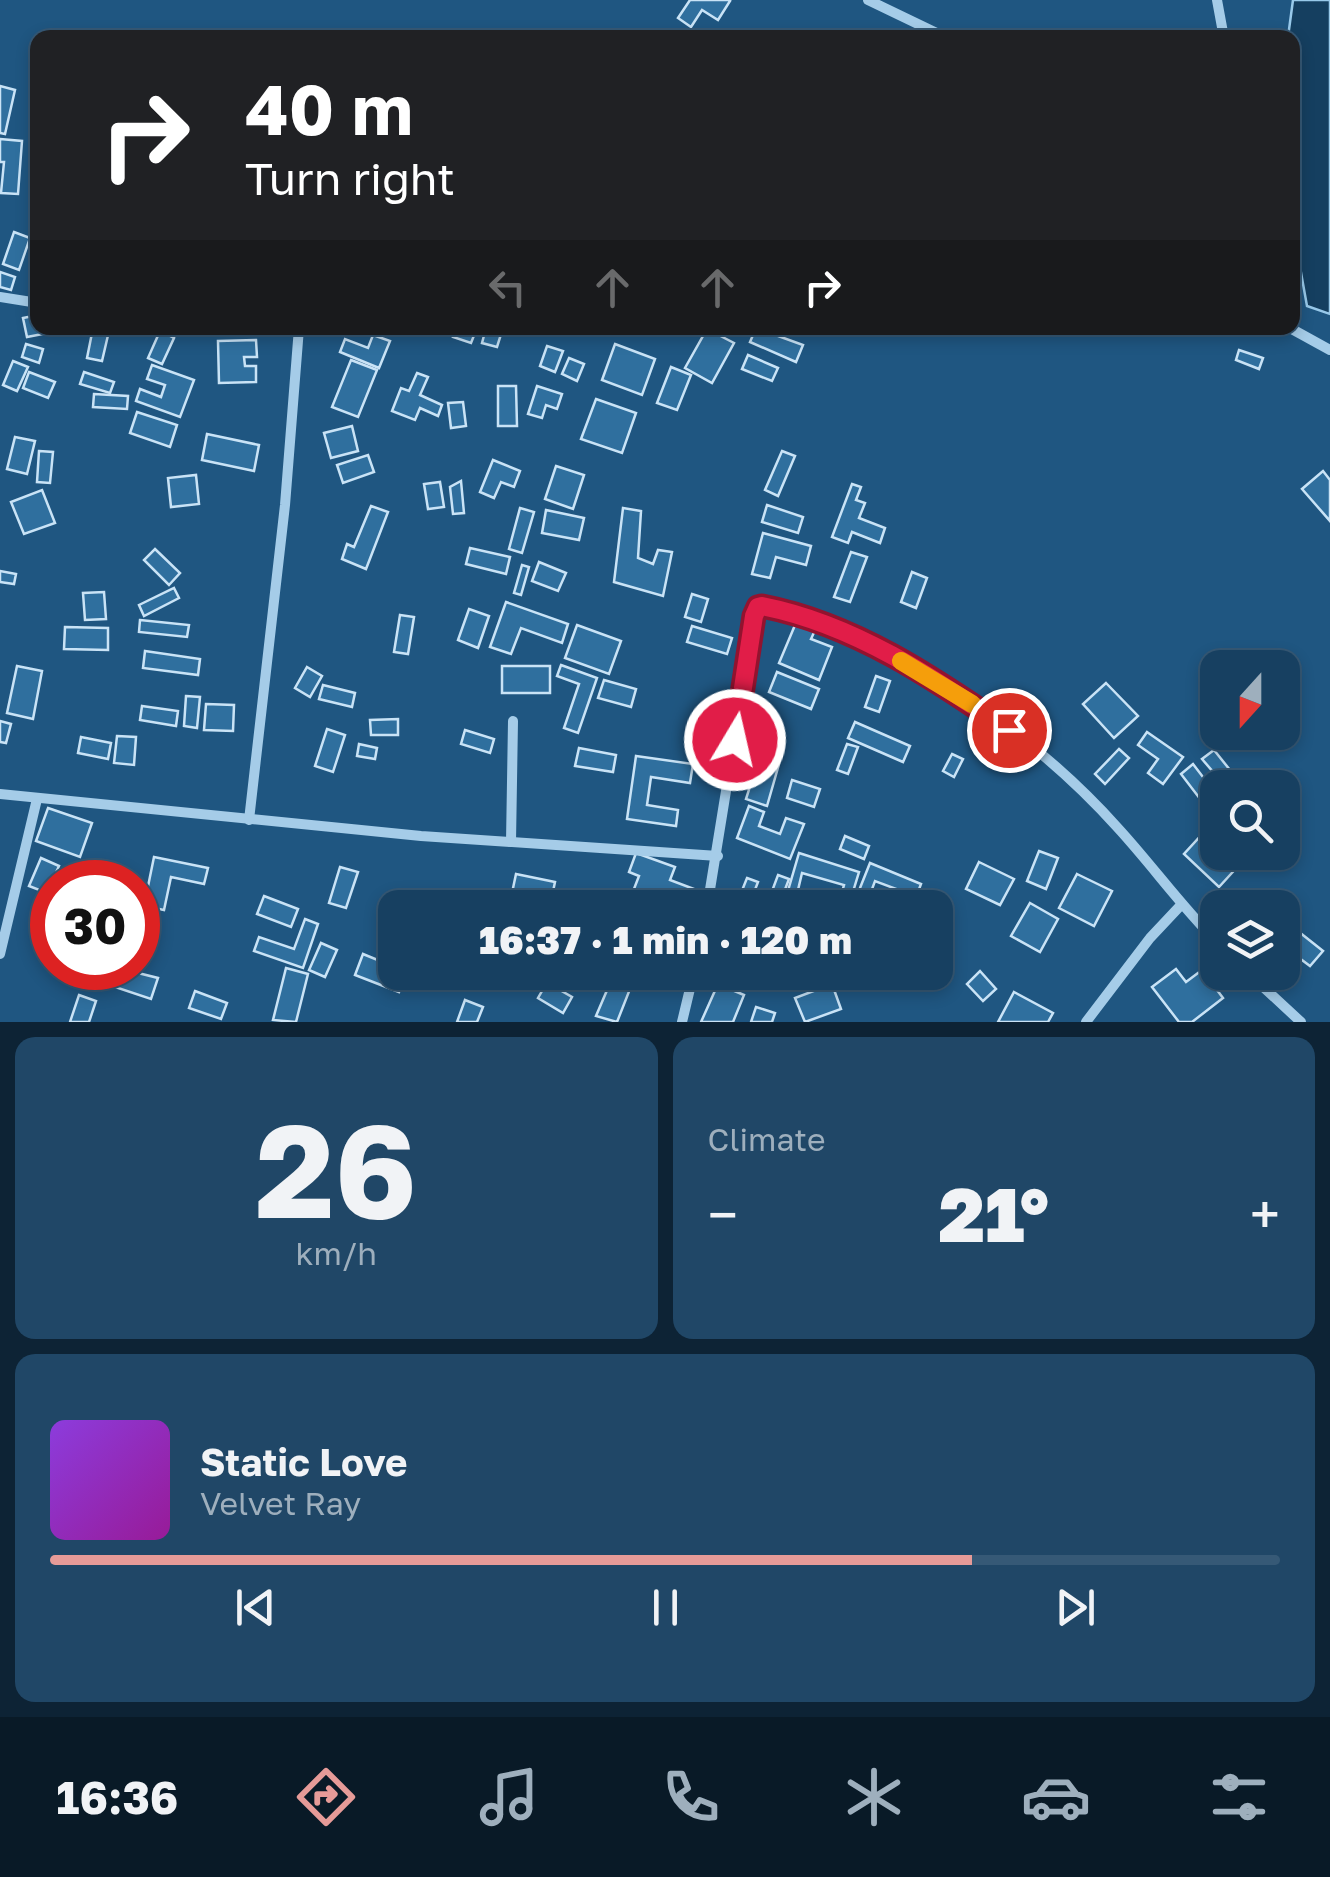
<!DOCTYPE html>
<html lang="en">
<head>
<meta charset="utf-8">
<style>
  :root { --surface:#174061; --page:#204767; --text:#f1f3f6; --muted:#9eafbd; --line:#365976; --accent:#e69b98 }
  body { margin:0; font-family:"Golos Text",sans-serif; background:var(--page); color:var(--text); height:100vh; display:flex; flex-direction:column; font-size:38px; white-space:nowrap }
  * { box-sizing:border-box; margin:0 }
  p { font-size:32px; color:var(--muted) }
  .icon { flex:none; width:55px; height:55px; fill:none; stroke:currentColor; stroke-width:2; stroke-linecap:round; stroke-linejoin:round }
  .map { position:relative; height:1022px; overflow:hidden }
  .drawer { display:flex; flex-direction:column; gap:15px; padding:15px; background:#0d2335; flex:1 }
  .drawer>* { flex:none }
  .banner { position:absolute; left:30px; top:30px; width:1270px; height:305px; border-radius:20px; box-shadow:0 5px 15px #0003,0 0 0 2px var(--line); background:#202124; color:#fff; overflow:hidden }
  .needle { width:65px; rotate:201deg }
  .tools { position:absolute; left:1200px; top:650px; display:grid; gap:20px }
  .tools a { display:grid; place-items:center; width:100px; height:100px; border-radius:20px; background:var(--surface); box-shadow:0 5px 15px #0003,0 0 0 2px var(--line); font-size:50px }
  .speed { position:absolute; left:30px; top:860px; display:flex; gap:20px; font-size:50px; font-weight:700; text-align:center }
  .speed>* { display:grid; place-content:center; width:130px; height:130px; border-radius:50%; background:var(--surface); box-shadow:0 5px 15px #0003,0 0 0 2px var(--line); line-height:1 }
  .speed .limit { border:15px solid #d22; background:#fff; color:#111 }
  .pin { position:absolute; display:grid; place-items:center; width:85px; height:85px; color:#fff; margin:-42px; border:5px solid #fff; border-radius:50%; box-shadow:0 2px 10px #0007 }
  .me { position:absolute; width:110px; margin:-55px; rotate:9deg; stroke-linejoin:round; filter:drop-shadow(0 0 8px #0008) }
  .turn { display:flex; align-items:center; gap:35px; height:210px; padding:0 50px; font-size:45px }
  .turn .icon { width:130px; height:130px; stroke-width:2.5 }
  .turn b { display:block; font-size:70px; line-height:85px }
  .lanes { display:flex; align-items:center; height:95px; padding:0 50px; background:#0003; justify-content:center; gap:50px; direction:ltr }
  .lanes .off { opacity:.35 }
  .big { font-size:75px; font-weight:800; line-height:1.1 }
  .drawer .widget { flex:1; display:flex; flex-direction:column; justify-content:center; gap:15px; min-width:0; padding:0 35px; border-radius:20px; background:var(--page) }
  .drawer .dial { align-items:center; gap:0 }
  .dial b { font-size:130px; line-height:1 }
  .song { display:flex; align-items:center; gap:30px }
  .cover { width:120px; height:120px; border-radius:15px; background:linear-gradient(135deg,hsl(270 70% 55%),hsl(300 70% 35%)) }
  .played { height:10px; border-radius:5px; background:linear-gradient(90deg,var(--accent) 75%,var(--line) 75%) }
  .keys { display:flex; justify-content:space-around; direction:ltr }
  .heat { display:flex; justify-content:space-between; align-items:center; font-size:55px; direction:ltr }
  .drawer .tiles { flex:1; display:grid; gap:15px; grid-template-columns:1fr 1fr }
  .widget:last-child { grid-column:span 2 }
  .trip { position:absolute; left:378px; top:890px; width:575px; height:100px; border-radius:20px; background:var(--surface); box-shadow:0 5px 15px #0003,0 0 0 2px var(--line); font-weight:800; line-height:100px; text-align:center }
  .menu { display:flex; height:160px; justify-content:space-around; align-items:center; background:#091a27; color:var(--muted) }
  .menu .icon { width:70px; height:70px }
  .menu .on { color:var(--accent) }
  .menu b { font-size:45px; color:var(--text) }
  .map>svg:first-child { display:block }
  .water { fill:#153f60; stroke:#98c9ea; stroke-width:2.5 }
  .building { fill:#2f6f9e; stroke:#c9e3f6; stroke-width:2.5; fill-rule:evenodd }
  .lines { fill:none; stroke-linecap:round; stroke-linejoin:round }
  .street { stroke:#a5cce8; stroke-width:10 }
  .route-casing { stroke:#92132f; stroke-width:25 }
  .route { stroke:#e11d48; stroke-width:18 }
  .slow { stroke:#f59e0b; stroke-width:18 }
</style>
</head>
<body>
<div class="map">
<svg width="1330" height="1022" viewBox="0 0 1330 1022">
  <rect width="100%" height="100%" fill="#1f5681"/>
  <polygon class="water" points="1293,0 1330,0 1330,314 1307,306 1293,228 1292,38 1288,37"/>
  <g class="building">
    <polygon points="690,0 728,0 730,1 718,20 702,10 691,27 678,18"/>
    <polygon points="0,86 15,90 5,134 0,133"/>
    <polygon points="0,139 22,141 18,194 1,193 4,162 0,162"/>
    <polygon points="14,232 30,238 19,270 3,264"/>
    <polygon points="0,272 15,277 11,290 0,287"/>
    <polygon points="38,315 38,328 52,328 53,332 27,337 23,318"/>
    <polygon points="93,328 109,331 102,361 87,358"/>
    <polygon points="456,328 477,328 471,343 453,337"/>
    <polygon points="486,328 503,328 497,347 482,343"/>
    <polygon points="756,328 803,345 796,362 750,342"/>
    <polygon points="707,329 734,343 712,383 685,368"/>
    <polygon points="160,331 174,338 162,364 148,358"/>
    <polygon points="373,335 390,341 379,368 340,352 345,339 368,348"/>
    <polygon points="256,340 257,357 244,357 245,366 256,366 256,382 219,383 218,341"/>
    <polygon points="26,344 43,349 39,363 22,357"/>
    <polygon points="615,344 655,359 642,395 602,380"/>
    <polygon points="547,346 563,351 555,372 540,366"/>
    <polygon points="1239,350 1263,358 1259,369 1236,360"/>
    <polygon points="748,355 778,368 772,381 742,369"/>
    <polygon points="569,358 584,364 577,381 562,374"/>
    <polygon points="351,360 377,370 358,417 332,407"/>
    <polygon points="13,361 28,367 17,391 3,385"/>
    <polygon points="152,365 194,380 180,417 136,401 140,389 161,397 165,385 147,379"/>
    <polygon points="671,367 691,375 677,410 657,403"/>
    <polygon points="29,372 55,382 48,398 23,388"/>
    <polygon points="84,372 114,382 110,393 80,384"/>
    <polygon points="417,373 428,377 420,395 442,405 438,416 420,408 415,420 392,411 401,388 409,391"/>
    <polygon points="498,386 516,386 517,426 498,426"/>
    <polygon points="537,386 562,394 557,409 546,405 542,418 528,414"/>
    <polygon points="94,394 128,396 127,409 93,407"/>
    <polygon points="596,399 636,413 622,453 581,439"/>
    <polygon points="463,402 466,426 451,428 448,403"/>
    <polygon points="137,412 177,425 170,447 130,433"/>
    <polygon points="352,426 358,451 331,458 324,433"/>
    <polygon points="207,434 259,445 254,471 202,460"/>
    <polygon points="15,437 35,441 27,474 7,469"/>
    <polygon points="39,451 53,452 50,483 37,482"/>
    <polygon points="782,451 795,456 778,496 765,490"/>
    <polygon points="368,455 374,472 343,483 337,465"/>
    <polygon points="493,460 520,471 514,487 501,482 494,498 480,492"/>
    <polygon points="556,466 584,475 573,509 545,499"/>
    <polygon points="1323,471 1330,480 1330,521 1302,489"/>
    <polygon points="196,475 199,504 171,507 168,478"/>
    <polygon points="461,481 464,513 453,514 450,487"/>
    <polygon points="440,482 444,507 428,509 424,484"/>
    <polygon points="852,484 861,487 856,500 865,503 859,518 885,528 880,543 852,532 848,543 832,537"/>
    <polygon points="42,490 55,523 24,534 11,502"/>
    <polygon points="767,505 803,517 798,533 762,522"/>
    <polygon points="371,506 388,512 366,569 342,559 347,544 354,547"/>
    <polygon points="520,508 534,512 522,553 509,549"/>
    <polygon points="623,508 641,511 638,558 653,564 658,550 672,552 663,596 614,582"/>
    <polygon points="546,510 584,518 579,540 542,533"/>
    <polygon points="763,533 811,546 806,565 776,557 770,578 752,574"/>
    <polygon points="470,548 510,557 506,574 466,564"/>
    <polygon points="155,549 180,573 169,585 144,560"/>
    <polygon points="851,552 867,557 850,602 834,597"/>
    <polygon points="539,562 566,573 558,591 532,581"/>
    <polygon points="522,565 529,567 521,595 514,593"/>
    <polygon points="0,571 16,574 14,584 0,582"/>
    <polygon points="912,572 927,578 916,608 901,602"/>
    <polygon points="174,588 179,598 144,616 139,605"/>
    <polygon points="104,592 106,619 85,620 83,593"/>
    <polygon points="692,594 708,599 701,622 685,617"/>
    <polygon points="506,602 568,624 562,643 521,628 511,654 490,647"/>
    <polygon points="469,609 489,616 478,648 458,640"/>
    <polygon points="400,615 414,617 408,654 394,652"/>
    <polygon points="798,618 817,626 811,639 832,647 819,680 779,663"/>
    <polygon points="140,620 189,625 187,637 139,632"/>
    <polygon points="577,625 621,641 609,674 565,658"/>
    <polygon points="692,626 732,638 727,654 687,642"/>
    <polygon points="65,627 108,628 108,650 64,649"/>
    <polygon points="145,651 200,659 198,675 143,668"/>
    <polygon points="561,665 597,678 578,733 564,728 579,684 557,676"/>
    <polygon points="17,666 42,671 33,719 7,713"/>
    <rect x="502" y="666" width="48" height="27"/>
    <polygon points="307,667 322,676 310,697 295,688"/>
    <polygon points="777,672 819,689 811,709 769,692"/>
    <polygon points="876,676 890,681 879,712 865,707"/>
    <polygon points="604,680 636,689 631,707 598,698"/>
    <polygon points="1106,683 1138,716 1114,738 1083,704"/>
    <polygon points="323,685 355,693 352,707 319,699"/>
    <polygon points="186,696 200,697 197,728 184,726"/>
    <polygon points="206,704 234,705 233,731 204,730"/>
    <polygon points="142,706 178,711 176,726 140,720"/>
    <polygon points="398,719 398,735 371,735 370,720"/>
    <polygon points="0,721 11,724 6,743 0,742"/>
    <polygon points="855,722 910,746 903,762 848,738"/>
    <polygon points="327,729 345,735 333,772 315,766"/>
    <polygon points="465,730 494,739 490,753 461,744"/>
    <polygon points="1147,732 1183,757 1163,784 1148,773 1158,759 1138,745"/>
    <polygon points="117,736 136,737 134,765 114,763"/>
    <polygon points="81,737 111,743 108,759 78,753"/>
    <polygon points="359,744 377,748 375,759 357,756"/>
    <polygon points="847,744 858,747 848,774 837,770"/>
    <polygon points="579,748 616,755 613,772 575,766"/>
    <polygon points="1119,749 1129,758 1105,784 1095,774"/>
    <polygon points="1214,750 1238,780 1227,788 1202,759"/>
    <polygon points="952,754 963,759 954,777 943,771"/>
    <polygon points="636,756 693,764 690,783 651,777 647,805 678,810 676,826 627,819"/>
    <polygon points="759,758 779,764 767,806 746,799"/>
    <polygon points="1193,764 1216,794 1204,804 1181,774"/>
    <polygon points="792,780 820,789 814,807 787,798"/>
    <polygon points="749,806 764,812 759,826 780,834 786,818 804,824 790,859 737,838"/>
    <polygon points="48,808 92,823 80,857 36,841"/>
    <polygon points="1216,819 1218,852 1251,852 1219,887 1184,854"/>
    <polygon points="845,836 869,846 864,859 840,849"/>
    <polygon points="1039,851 1058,858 1046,889 1027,881"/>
    <polygon points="636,853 675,867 670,880 694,889 687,908 627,907 639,876 629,872"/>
    <path d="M799 853 859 872 848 908H806L785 901ZM802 873 844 885 839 902 798 890Z"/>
    <polygon points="154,857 208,868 204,884 171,877 164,910 144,906"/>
    <polygon points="41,858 59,866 47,893 29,886"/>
    <polygon points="979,862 1014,879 1000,905 966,889"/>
    <polygon points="870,863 921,884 912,908 902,908 907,893 875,881 865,908 852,908"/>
    <polygon points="340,867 358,872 346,908 329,903"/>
    <polygon points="516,874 555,882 551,901 512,893"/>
    <polygon points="1077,874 1112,891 1094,926 1059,908"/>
    <polygon points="778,875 789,879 778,908 752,908 756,898 768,902"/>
    <polygon points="747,878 758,882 748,908 735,908"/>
    <polygon points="264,896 298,909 291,927 257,914"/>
    <polygon points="1030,903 1058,919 1040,952 1011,936"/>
    <polygon points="305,919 318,924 303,968 254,951 259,937 294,949"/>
    <polygon points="1289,924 1323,951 1310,966 1282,945 1282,932"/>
    <polygon points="321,943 337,950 325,977 309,970"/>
    <polygon points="363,954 385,963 381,973 403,981 399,992 355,975"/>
    <polygon points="118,968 158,978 151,999 112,986"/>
    <polygon points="286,968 308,974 296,1022 273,1020"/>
    <polygon points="1176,969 1186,982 1202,970 1223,998 1192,1022 1179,1022 1152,987"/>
    <polygon points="980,971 996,989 983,1001 967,984"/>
    <polygon points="553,972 570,972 560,990 572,997 563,1013 538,998"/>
    <polygon points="847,972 892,972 886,987"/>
    <polygon points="611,981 630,989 617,1022 596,1016"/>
    <polygon points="718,984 744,995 733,1022 701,1022"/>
    <polygon points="832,984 841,1009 805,1022 795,998"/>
    <polygon points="195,991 227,1003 221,1019 189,1008"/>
    <polygon points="1014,992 1053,1013 1048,1022 998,1022"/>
    <polygon points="79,995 96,1001 89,1022 70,1022"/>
    <polygon points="465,1000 483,1007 477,1022 457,1022"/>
    <polygon points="756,1007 775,1013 772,1022 751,1022"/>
  </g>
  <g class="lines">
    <g class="street">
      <polyline points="868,0 947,38"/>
      <polyline points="1217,0 1224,38"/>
      <polyline points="0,297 38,303"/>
      <polyline points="272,328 299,329"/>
      <polyline points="1290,328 1330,350"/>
      <polyline points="0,794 421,836 718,856"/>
      <polyline points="249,820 285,505 299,328"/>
      <polyline points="511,842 513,721"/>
      <path d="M707 908 753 625 756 611 762 606C889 633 1031 731 1117 827 1152 865 1181 906 1218 943"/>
      <polyline points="0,954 37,799"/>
      <polyline points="1247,972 1301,1022"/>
      <polyline points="682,1022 694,972"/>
      <polyline points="1086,1022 1150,938 1181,905"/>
    </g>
  </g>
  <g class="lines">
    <defs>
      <path id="route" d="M735 740 754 616 758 607 762 606C854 624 934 678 1009 730"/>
    </defs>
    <use href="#route" class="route-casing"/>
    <use href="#route" class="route"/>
    <polyline class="slow" points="901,661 972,704"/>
  </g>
</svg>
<div class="tools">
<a><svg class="needle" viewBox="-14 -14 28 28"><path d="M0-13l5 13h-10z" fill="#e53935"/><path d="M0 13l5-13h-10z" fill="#9eafbd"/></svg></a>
<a><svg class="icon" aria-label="search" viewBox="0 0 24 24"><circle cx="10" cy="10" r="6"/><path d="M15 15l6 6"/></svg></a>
<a><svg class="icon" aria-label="layers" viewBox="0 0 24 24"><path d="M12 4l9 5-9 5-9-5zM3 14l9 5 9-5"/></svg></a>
</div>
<div class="speed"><div class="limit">30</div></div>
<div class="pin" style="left:1009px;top:730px;background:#d93025"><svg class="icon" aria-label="arrive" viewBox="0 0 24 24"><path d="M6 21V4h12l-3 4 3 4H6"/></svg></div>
<svg class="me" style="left:735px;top:740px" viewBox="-20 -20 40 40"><circle r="17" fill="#e11d48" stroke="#fff" stroke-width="3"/><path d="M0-11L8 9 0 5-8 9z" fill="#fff"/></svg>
<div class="trip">16:37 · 1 min · 120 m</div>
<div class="banner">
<div class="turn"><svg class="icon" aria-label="right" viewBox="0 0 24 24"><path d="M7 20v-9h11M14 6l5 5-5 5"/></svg><div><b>40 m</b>Turn right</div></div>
<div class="lanes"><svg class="icon off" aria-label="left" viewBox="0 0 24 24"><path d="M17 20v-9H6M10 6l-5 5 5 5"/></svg><svg class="icon off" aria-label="ahead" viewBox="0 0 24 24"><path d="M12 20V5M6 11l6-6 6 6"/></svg><svg class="icon off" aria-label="ahead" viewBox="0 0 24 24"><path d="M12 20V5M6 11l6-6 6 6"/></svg><svg class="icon" aria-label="right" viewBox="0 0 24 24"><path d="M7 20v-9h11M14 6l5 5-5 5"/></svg></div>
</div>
</div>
<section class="drawer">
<div class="tiles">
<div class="widget dial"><b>26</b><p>km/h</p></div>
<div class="widget"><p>Climate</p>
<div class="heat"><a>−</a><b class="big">21°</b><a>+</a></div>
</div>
<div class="widget">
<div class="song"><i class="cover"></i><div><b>Static Love</b><p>Velvet Ray</p></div></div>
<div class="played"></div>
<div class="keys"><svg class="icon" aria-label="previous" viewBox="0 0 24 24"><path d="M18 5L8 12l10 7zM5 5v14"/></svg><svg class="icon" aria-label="pause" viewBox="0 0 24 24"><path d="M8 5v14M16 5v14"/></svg><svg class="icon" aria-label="next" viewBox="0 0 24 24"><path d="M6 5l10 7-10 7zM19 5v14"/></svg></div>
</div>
</div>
</section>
<nav class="menu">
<b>16:36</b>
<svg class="icon on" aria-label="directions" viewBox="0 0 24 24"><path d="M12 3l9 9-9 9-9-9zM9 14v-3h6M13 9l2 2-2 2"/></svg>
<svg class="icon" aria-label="music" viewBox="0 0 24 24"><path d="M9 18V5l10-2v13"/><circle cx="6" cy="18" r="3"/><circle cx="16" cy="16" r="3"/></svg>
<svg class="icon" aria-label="phone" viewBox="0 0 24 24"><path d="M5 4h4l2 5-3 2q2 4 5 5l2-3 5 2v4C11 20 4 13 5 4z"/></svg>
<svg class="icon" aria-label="climate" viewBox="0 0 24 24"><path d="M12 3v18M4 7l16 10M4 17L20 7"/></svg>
<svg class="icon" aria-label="car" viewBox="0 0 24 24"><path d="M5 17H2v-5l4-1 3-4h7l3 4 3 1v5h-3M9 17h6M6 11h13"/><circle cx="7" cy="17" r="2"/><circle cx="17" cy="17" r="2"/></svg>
<svg class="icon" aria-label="filters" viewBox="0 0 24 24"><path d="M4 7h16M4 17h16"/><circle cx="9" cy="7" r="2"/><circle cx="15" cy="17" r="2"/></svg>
</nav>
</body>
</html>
